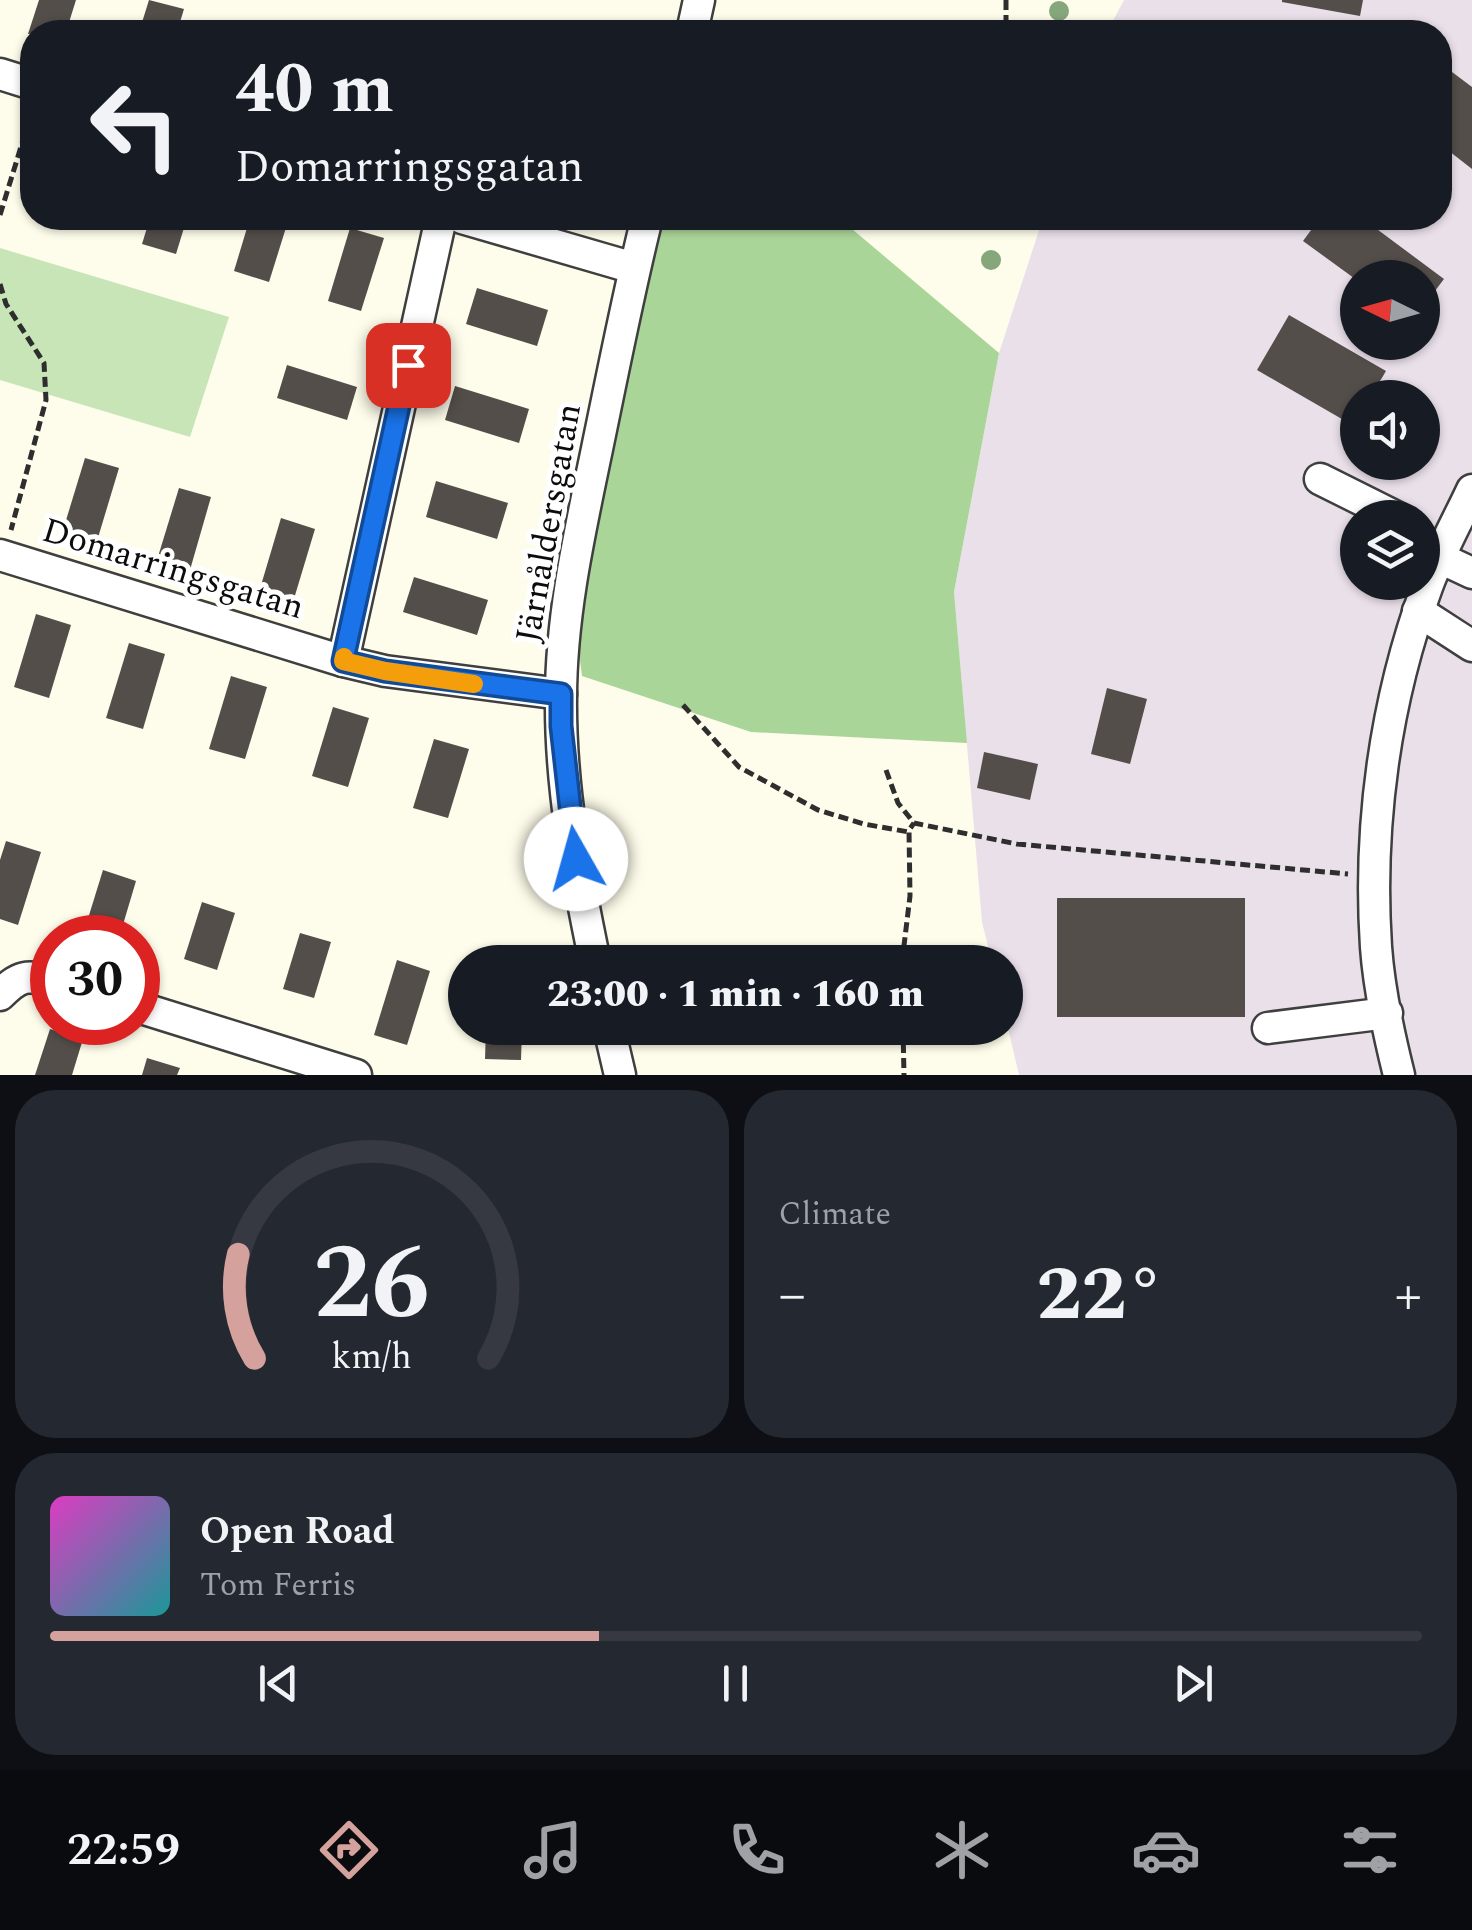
<!DOCTYPE html>
<html lang="en">
<head>
<meta charset="utf-8">
<style>
  :root { --surface:#171b24; --page:#242831; --text:#f1f3f6; --muted:#9ea1a6; --line:#363941; --accent:#d4a19c }
  body { margin:0; font-family:Spectral,serif; background:var(--page); color:var(--text); height:100vh; display:flex; flex-direction:column; font-size:38px; white-space:nowrap }
  * { box-sizing:border-box; margin:0 }
  p { font-size:32px; color:var(--muted) }
  .icon { flex:none; width:55px; height:55px; fill:none; stroke:currentColor; stroke-width:2; stroke-linecap:round; stroke-linejoin:round }
  .map { position:relative; height:1075px; overflow:hidden }
  .details { display:flex; flex-direction:column; gap:15px; padding:15px; background:#0d0f14; flex:1 }
  .details>* { flex:none }
  .hud { position:absolute; left:20px; top:20px; width:1432px; height:210px; border-radius:40px; box-shadow:0 2px 8px #0004; background:#171b24; color:var(--text); overflow:hidden }
  .needle { width:65px; rotate:275deg }
  .buttons { position:absolute; left:1340px; top:260px; display:grid; gap:20px }
  .buttons a { display:grid; place-items:center; width:100px; height:100px; border-radius:50%; background:var(--surface); box-shadow:0 2px 8px #0004; font-size:50px }
  .speed { position:absolute; left:30px; top:915px; display:flex; gap:20px; font-size:50px; font-weight:700; text-align:center }
  .speed>* { display:grid; place-content:center; width:130px; height:130px; border-radius:50%; background:var(--surface); box-shadow:0 2px 8px #0004; line-height:1 }
  .speed .limit { border:15px solid #d22; background:#fff; color:#111 }
  .pin { position:absolute; display:grid; place-items:center; width:85px; height:85px; color:#fff; margin:-42px; border-radius:20px; box-shadow:0 5px 15px #0006 }
  .me { position:absolute; width:110px; margin:-55px; rotate:353deg; stroke-linejoin:round; filter:drop-shadow(0 0 8px #0008) }
  .turn { display:flex; align-items:center; gap:35px; height:210px; padding:0 50px; font-size:45px }
  .turn .icon { width:130px; height:130px; stroke-width:2.5 }
  .turn b { display:block; font-size:70px; line-height:85px }
  .big { font-size:75px; font-weight:800; line-height:1.1 }
  .details .widget { flex:1; display:flex; flex-direction:column; justify-content:center; gap:15px; min-width:0; padding:0 35px; border-radius:40px; background:var(--page) }
  .details .dial { align-items:center; gap:0 }
  .dial svg { height:260px; overflow:visible; fill:none; stroke:var(--line); stroke-width:7; stroke-linecap:round; text-anchor:middle }
  .dial text { fill:var(--text); stroke:none }
  .song { display:flex; align-items:center; gap:30px }
  .cover { width:120px; height:120px; border-radius:15px; background:linear-gradient(135deg,hsl(310 70% 55%),hsl(180 70% 35%)) }
  .played { height:10px; border-radius:5px; background:linear-gradient(90deg,var(--accent) 40%,var(--line) 40%) }
  .keys { display:flex; justify-content:space-around; direction:ltr }
  .heat { display:flex; justify-content:space-between; align-items:center; font-size:55px; direction:ltr }
  .details .tiles { flex:1; display:grid; gap:15px; grid-template-columns:1fr 1fr }
  .widget:last-child { grid-column:span 2 }
  .trip { position:absolute; left:448px; top:945px; width:575px; height:100px; border-radius:50px; background:var(--surface); box-shadow:0 2px 8px #0004; font-weight:800; line-height:100px; text-align:center }
  .menu { display:flex; height:160px; justify-content:space-around; align-items:center; background:#090b0e; color:var(--muted) }
  .menu .icon { width:70px; height:70px }
  .menu .on { color:var(--accent) }
  .menu b { font-size:45px; color:var(--text) }
  .map>svg:first-child { display:block }
  .industrial { fill:#eae0ea; fill-rule:evenodd }
  .green { fill:#c8e5b8 }
  .forest { fill:#aad598 }
  .building { fill:#534e49 }
  .lines { fill:none; stroke-linecap:round; stroke-linejoin:round }
  .minor-casing { stroke:#3f3f3f; stroke-width:35 }
  .path { stroke:#2e2e2e; stroke-width:5; stroke-dasharray:10 5; stroke-linecap:butt }
  .minor { stroke:#fff; stroke-width:30 }
  .tree { fill:#86a67c }
  .route-casing { stroke:#114b97; stroke-width:25 }
  .route { stroke:#1a73e8; stroke-width:18 }
  .slow { stroke:#f59e0b; stroke-width:18 }
  .labels { text-anchor:middle; dominant-baseline:central; stroke-width:10; stroke-linejoin:round; paint-order:stroke }
  .street-label { font-size:35px; fill:#0c0c0c; stroke:#fff }
</style>
</head>
<body>
<div class="map">
<svg width="1472" height="1075" viewBox="0 0 1472 1075">
  <rect width="100%" height="100%" fill="#fefdeb"/>
  <path class="industrial" d="M1124 0H1472V1075H1019L1005 1016V962H992L982 922 954 592 999 353 1043 218H1440V32H1107ZM1358 278H1422V342H1358ZM1358 398H1422V462H1358ZM1358 518H1422V582H1358Z"/>
  <polygon class="green" points="0,248 229,317 190,437 0,380"/>
  <polygon class="forest" points="657,218 839,218 999,353 954,592 967,743 751,732 582,676 573,605"/>
  <g class="building">
    <polygon points="39,0 76,0 66,32 28,34"/>
    <polygon points="149,0 184,9 177,32 139,32"/>
    <polygon points="1282,0 1363,0 1360,16 1282,2"/>
    <polygon points="1440,63 1472,87 1472,169 1440,144"/>
    <polygon points="150,218 187,218 176,254 142,244"/>
    <polygon points="250,218 289,218 269,282 234,271"/>
    <polygon points="1320,218 1362,218 1444,279 1422,308 1422,278 1358,278 1358,281 1303,241"/>
    <polygon points="350,228 384,238 361,311 328,301"/>
    <polygon points="477,288 548,310 537,346 466,324"/>
    <polygon points="1289,315 1386,371 1370,398 1358,398 1358,420 1354,426 1257,370"/>
    <polygon points="287,365 357,387 347,420 277,398"/>
    <polygon points="455,386 529,409 519,443 445,420"/>
    <polygon points="85,458 119,468 97,541 63,530"/>
    <polygon points="436,481 508,503 497,539 426,517"/>
    <polygon points="179,488 211,497 190,570 157,560"/>
    <polygon points="281,518 315,529 293,602 259,592"/>
    <polygon points="414,577 488,600 477,635 403,612"/>
    <polygon points="36,614 71,625 49,698 14,687"/>
    <polygon points="129,643 165,654 143,729 106,718"/>
    <polygon points="231,676 267,687 245,759 209,749"/>
    <polygon points="1107,688 1147,699 1130,764 1091,754"/>
    <polygon points="333,707 369,718 348,787 312,776"/>
    <polygon points="434,739 469,749 448,818 413,808"/>
    <polygon points="984,752 1038,764 1030,800 977,788"/>
    <polygon points="6,841 41,852 18,925 0,919 0,860"/>
    <polygon points="103,870 136,881 119,938 82,938"/>
    <rect x="1057" y="898" width="188" height="119"/>
    <polygon points="202,902 235,913 217,970 184,959"/>
    <polygon points="300,933 331,942 314,998 283,989"/>
    <polygon points="397,960 430,971 407,1045 374,1035"/>
    <polygon points="486,1028 522,1028 521,1060 485,1059"/>
    <polygon points="50,1029 83,1039 72,1075 35,1075"/>
    <polygon points="147,1058 180,1068 177,1075 142,1075"/>
  </g>
  <g class="lines">
    <defs>
      <g id="minor">
        <polyline points="692,32 699,0"/>
        <polyline points="0,74 32,84"/>
        <polyline points="462,218 634,268"/>
        <polyline points="1320,479 1398,518"/>
        <polyline points="0,555 343,661 385,671 561,694"/>
        <polyline points="1440,558 1472,573"/>
        <polyline points="1418,611 1472,646"/>
        <polyline points="343,661 441,218"/>
        <path d="M595 962C577 876 560 787 561 698 561 614 580 531 597 449 613 372 628 294 647 218"/>
        <path d="M0 995C20 975 26 975 52 981"/>
        <polyline points="138,1007 356,1075"/>
        <polyline points="609,1028 620,1075"/>
        <polyline points="1268,1028 1387,1013"/>
        <path d="M1399 1075C1389 1035 1379 989 1376 947 1368 826 1385 701 1427 587 1439 554 1457 522 1472 490"/>
      </g>
    </defs>
    <use href="#minor" class="minor-casing"/>
    <g class="path">
      <polyline points="1006,0 1006,28"/>
      <polyline points="0,215 32,111"/>
      <polyline points="0,284 6,304 44,363 46,400 11,530"/>
      <polyline points="683,705 739,767 818,810 864,824 909,832"/>
      <polyline points="886,770 898,803 914,823 1017,844 1348,874"/>
      <polyline points="902,962 910,896 909,830 914,823"/>
      <polyline points="903,1028 904,1075"/>
    </g>
    <use href="#minor" class="minor"/>
  </g>
  <g class="tree">
    <circle cx="1059" cy="11" r="10"/>
    <circle cx="991" cy="260" r="10"/>
  </g>
  <g class="lines">
    <defs>
      <polyline id="route" points="408,365 343,661 385,671 561,694 561,726 576,859"/>
    </defs>
    <use href="#route" class="route-casing"/>
    <use href="#route" class="route"/>
    <polyline class="slow" points="344,657 343,661 385,671 474,684"/>
  </g>
  <g class="labels">
    <g class="street-label">
      <text transform="translate(549 523) rotate(-80)">Järnåldersgatan</text>
      <text transform="translate(173 569) rotate(17)">Domarringsgatan</text>
    </g>
  </g>
</svg>
<div class="buttons">
<a><svg class="needle" viewBox="-14 -14 28 28"><path d="M0-13l5 13h-10z" fill="#e53935"/><path d="M0 13l5-13h-10z" fill="#9ea1a6"/></svg></a>
<a><svg class="icon" aria-label="sound" viewBox="0 0 24 24"><path d="M4 9h4l5-4v14l-5-4H4zM17 9q2 3 0 6"/></svg></a>
<a><svg class="icon" aria-label="layers" viewBox="0 0 24 24"><path d="M12 4l9 5-9 5-9-5zM3 14l9 5 9-5"/></svg></a>
</div>
<div class="speed"><div class="limit">30</div></div>
<div class="pin" style="left:408px;top:365px;background:#d93025"><svg class="icon" aria-label="arrive" viewBox="0 0 24 24"><path d="M6 21V4h12l-3 4 3 4H6"/></svg></div>
<svg class="me" style="left:576px;top:859px" viewBox="-20 -20 40 40"><circle r="19" fill="#fff"/><path d="M0-13L10 11 0 6-10 11z" fill="#1a73e8"/></svg>
<div class="trip">23:00 · 1 min · 160 m</div>
<div class="hud">
<div class="turn"><svg class="icon" aria-label="left" viewBox="0 0 24 24"><path d="M17 20v-9H6M10 6l-5 5 5 5"/></svg><div><b>40 m</b>Domarringsgatan</div></div>
</div>
</div>
<section class="details">
<div class="tiles">
<div class="widget dial"><svg viewBox="0 0 100 80">
<path d="M14 69A42 42 0 1 1 86 69"/>
<path d="M14 69A42 42 0 0 1 9 37" stroke="#d4a19c"/>
<text x="50" y="56" font-size="32" font-weight="700">26</text>
<text x="50" y="72" font-size="11">km/h</text>
</svg></div>
<div class="widget"><p>Climate</p>
<div class="heat"><a>−</a><b class="big">22°</b><a>+</a></div>
</div>
<div class="widget">
<div class="song"><i class="cover"></i><div><b>Open Road</b><p>Tom Ferris</p></div></div>
<div class="played"></div>
<div class="keys"><svg class="icon" aria-label="previous" viewBox="0 0 24 24"><path d="M18 5L8 12l10 7zM5 5v14"/></svg><svg class="icon" aria-label="pause" viewBox="0 0 24 24"><path d="M8 5v14M16 5v14"/></svg><svg class="icon" aria-label="next" viewBox="0 0 24 24"><path d="M6 5l10 7-10 7zM19 5v14"/></svg></div>
</div>
</div>
</section>
<nav class="menu">
<b>22:59</b>
<svg class="icon on" aria-label="directions" viewBox="0 0 24 24"><path d="M12 3l9 9-9 9-9-9zM9 14v-3h6M13 9l2 2-2 2"/></svg>
<svg class="icon" aria-label="music" viewBox="0 0 24 24"><path d="M9 18V5l10-2v13"/><circle cx="6" cy="18" r="3"/><circle cx="16" cy="16" r="3"/></svg>
<svg class="icon" aria-label="phone" viewBox="0 0 24 24"><path d="M5 4h4l2 5-3 2q2 4 5 5l2-3 5 2v4C11 20 4 13 5 4z"/></svg>
<svg class="icon" aria-label="climate" viewBox="0 0 24 24"><path d="M12 3v18M4 7l16 10M4 17L20 7"/></svg>
<svg class="icon" aria-label="car" viewBox="0 0 24 24"><path d="M5 17H2v-5l4-1 3-4h7l3 4 3 1v5h-3M9 17h6M6 11h13"/><circle cx="7" cy="17" r="2"/><circle cx="17" cy="17" r="2"/></svg>
<svg class="icon" aria-label="filters" viewBox="0 0 24 24"><path d="M4 7h16M4 17h16"/><circle cx="9" cy="7" r="2"/><circle cx="15" cy="17" r="2"/></svg>
</nav>
</body>
</html>
